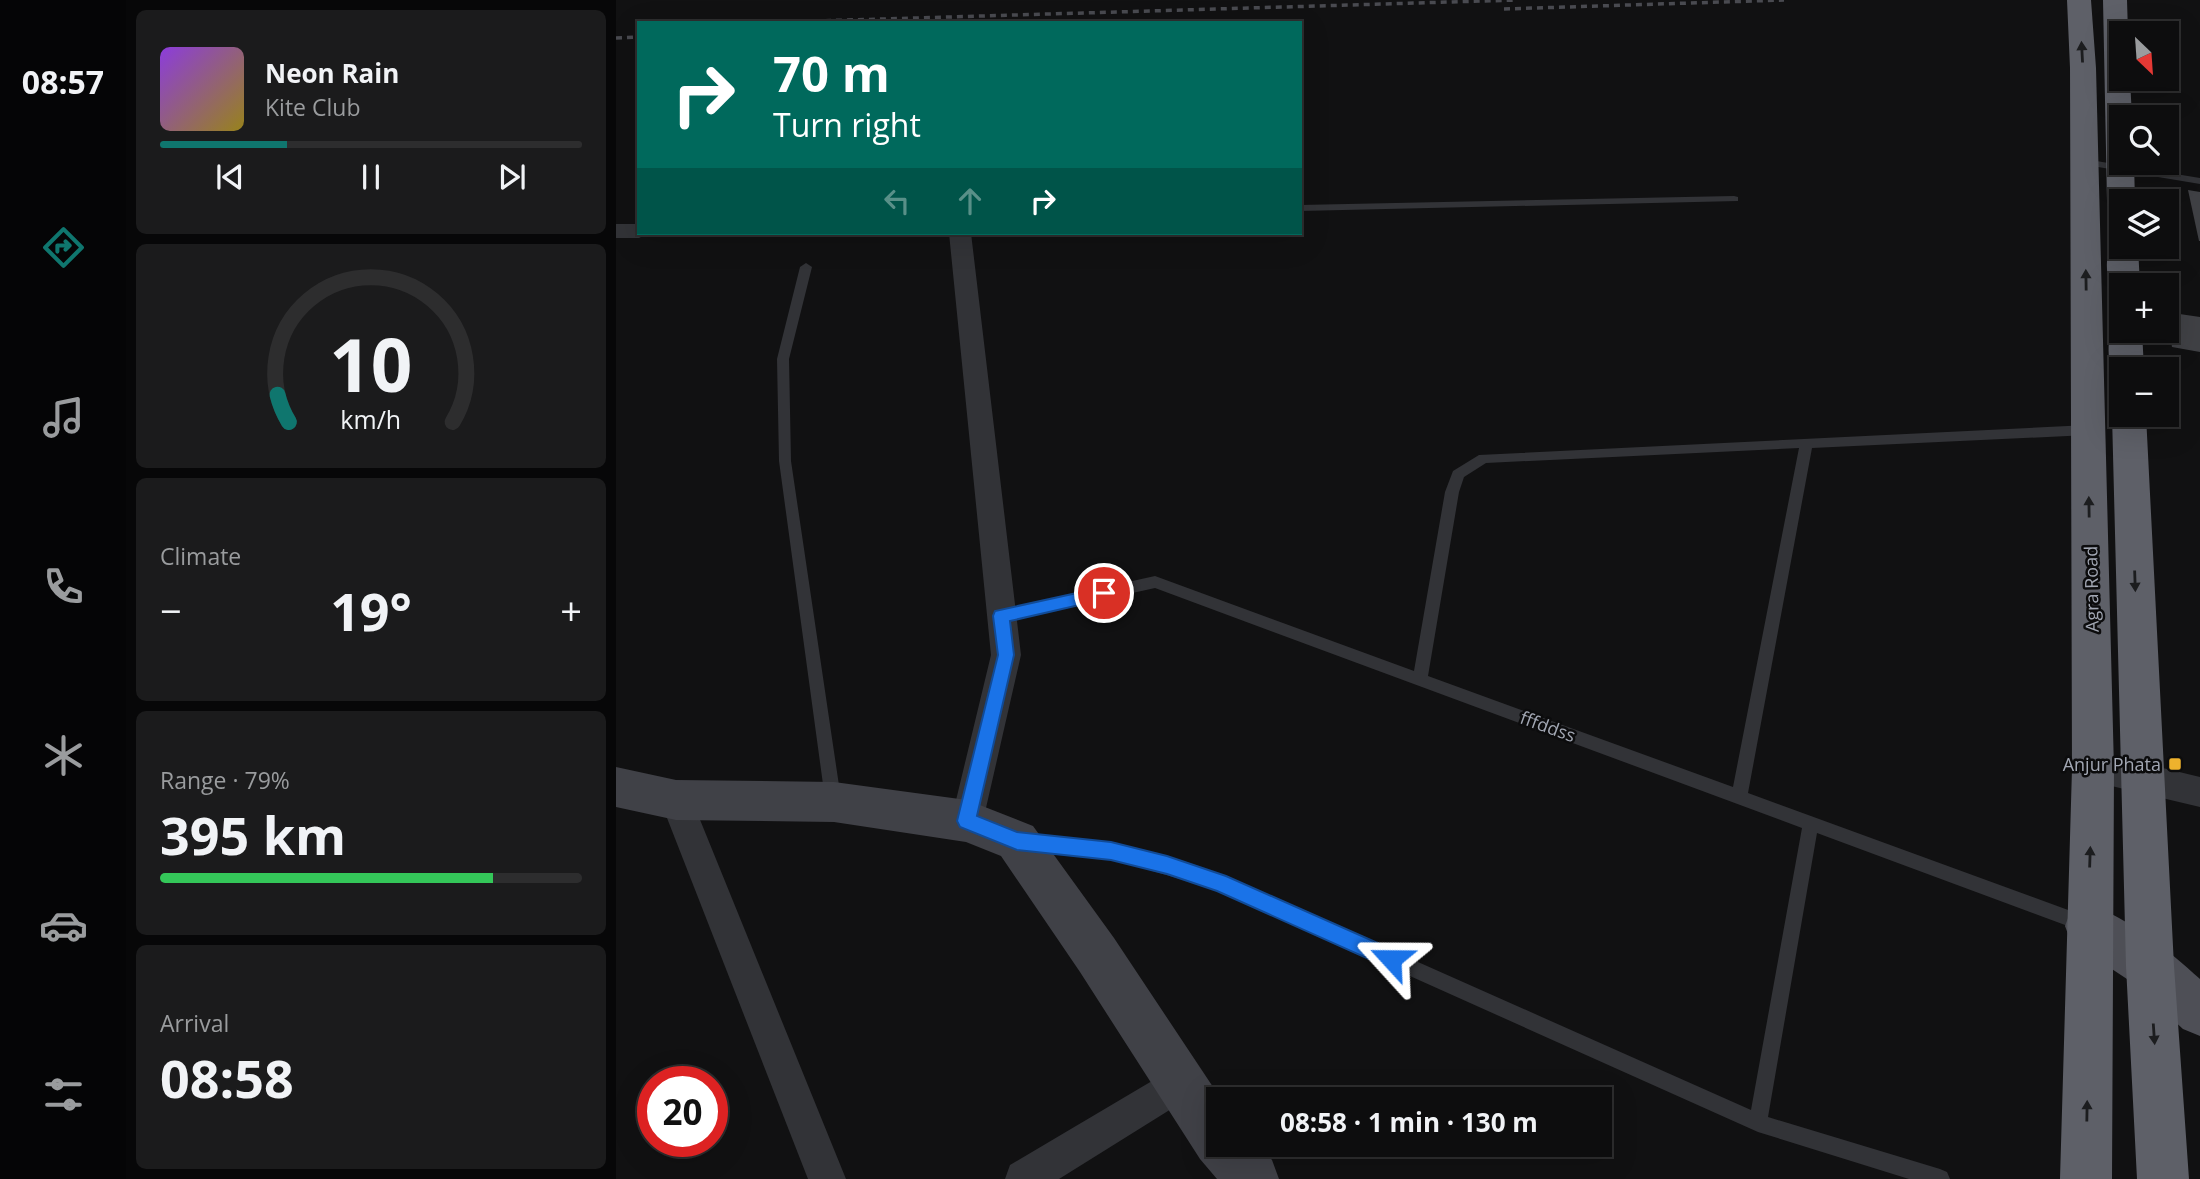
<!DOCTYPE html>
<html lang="en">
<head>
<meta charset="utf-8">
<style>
  :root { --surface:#0d0d0e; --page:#1b1b1c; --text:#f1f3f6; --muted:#9a9c9e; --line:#2d2d2e; --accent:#0f766e }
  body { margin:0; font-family:"Open Sans",sans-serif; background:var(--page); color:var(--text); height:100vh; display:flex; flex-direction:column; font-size:26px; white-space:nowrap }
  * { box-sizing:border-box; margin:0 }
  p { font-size:23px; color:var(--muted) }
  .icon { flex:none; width:38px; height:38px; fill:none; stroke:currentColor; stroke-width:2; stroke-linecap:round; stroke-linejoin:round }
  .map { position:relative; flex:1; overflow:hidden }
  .side { display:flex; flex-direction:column; gap:10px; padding:10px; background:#070708; width:490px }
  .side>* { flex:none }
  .guide { position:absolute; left:21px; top:21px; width:665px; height:214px; border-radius:0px; box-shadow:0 7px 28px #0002,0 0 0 2px var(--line); background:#00695c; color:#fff; overflow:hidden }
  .needle { width:46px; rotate:155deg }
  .tools { position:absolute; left:1493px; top:21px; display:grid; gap:14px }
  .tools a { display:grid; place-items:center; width:70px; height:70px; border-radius:0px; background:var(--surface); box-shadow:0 7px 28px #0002,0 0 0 2px var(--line); font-size:35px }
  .speed { position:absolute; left:21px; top:1066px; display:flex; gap:14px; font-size:35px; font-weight:700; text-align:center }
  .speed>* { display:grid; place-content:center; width:91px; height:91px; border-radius:50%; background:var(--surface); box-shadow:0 7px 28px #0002,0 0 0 2px var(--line); line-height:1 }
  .speed .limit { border:10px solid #d22; background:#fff; color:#111 }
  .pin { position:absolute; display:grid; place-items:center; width:60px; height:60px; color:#fff; margin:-30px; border:4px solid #fff; border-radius:50%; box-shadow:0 2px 7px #0007 }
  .me { position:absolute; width:77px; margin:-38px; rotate:294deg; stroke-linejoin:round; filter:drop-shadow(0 0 5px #0008) }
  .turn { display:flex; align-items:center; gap:24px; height:147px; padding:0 21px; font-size:32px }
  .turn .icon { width:91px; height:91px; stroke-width:2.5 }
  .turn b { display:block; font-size:49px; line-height:60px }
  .lanes { display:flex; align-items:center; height:66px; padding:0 21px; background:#0003; justify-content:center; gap:35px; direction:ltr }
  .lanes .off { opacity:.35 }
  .big { font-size:52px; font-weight:700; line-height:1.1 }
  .side .widget { flex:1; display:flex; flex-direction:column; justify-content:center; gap:10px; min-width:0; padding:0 24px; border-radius:10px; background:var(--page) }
  .side .dial { align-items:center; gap:0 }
  .dial svg { height:182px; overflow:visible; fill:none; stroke:var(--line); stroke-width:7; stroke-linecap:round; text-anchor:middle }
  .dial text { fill:var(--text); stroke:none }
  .song { display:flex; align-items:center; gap:21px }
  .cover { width:84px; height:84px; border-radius:10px; background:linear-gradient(135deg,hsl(270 70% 55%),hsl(50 70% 35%)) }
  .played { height:7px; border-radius:4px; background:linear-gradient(90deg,var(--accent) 30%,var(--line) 30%) }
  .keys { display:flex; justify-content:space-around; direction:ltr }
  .heat { display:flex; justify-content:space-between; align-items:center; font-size:38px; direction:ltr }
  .charge { height:10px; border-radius:5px; background:linear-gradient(90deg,#34c759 79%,var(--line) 0) }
  .trip { position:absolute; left:590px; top:1087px; width:406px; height:70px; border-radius:0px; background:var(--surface); box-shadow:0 7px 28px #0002,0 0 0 2px var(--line); font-weight:700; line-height:70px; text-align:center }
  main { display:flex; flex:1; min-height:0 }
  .tabs { display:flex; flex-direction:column; width:126px; justify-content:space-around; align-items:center; background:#050506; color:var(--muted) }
  .tabs .icon { width:49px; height:49px }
  .tabs .on { color:var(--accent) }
  .tabs b { font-size:32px; color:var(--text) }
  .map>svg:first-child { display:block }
  .building { fill:#404145 }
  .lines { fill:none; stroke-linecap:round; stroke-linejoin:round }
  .lane { fill:#323337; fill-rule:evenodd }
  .street { fill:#323337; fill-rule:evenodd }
  .secondary { fill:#404147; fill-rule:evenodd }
  .primary { fill:#4e4f56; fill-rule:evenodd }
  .highway { fill:#5e6068; fill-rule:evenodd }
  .rail { stroke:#494a50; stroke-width:3.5; stroke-dasharray:6 5; stroke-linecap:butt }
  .oneway { fill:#1c1d1f }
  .route { fill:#1a73e8; stroke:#114b97; stroke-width:2 }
  .poi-dot { fill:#eeb22d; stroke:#0c0c0d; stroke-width:2.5 }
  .labels { text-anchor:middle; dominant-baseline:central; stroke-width:5; stroke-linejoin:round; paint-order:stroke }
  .street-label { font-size:18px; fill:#a2a7b3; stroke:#0c0c0d }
  .poi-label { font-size:18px; fill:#a2a7b3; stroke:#0c0c0d; text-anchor:end }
</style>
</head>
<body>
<main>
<nav class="tabs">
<b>08:57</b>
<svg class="icon on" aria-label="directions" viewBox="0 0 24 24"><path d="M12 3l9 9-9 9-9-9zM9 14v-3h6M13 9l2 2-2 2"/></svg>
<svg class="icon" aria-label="music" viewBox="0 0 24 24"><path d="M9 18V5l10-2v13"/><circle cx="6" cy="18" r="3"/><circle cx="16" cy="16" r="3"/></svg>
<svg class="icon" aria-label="phone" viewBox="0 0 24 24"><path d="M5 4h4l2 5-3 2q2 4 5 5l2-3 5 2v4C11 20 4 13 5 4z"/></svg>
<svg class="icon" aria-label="climate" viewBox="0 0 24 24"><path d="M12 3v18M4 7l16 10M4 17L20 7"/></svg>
<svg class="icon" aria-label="car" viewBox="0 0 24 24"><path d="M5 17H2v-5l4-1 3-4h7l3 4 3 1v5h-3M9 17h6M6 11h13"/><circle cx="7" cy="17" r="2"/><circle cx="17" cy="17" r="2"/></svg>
<svg class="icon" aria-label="filters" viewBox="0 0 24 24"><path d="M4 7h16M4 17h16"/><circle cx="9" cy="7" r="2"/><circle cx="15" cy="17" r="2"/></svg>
</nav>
<section class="side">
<div class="widget">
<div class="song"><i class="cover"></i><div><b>Neon Rain</b><p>Kite Club</p></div></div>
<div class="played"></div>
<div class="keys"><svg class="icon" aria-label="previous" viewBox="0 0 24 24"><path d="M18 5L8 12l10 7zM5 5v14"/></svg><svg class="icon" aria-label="pause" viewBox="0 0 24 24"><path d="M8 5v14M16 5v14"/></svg><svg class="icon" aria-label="next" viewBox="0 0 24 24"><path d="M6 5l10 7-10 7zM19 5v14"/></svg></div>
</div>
<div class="widget dial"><svg viewBox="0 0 100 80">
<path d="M14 69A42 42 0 1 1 86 69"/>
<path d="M14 69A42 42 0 0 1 9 57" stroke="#0f766e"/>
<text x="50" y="56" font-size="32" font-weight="700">10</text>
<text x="50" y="72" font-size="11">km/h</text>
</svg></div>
<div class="widget"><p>Climate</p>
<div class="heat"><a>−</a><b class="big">19°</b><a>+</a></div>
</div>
<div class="widget"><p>Range · 79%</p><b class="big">395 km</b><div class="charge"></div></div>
<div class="widget"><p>Arrival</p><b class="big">08:58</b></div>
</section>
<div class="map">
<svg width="1584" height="1179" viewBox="0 0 1584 1179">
  <rect width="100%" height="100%" fill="#111112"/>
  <g class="building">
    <polygon points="1572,190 1584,192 1584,241 1583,241"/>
    <polygon points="1550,312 1584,317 1584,352 1556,347"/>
  </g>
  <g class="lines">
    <g class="lane">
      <polygon points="1468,159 1584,178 1584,184 1464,164 1464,160"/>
      <polygon points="1118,196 1122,197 1122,201 684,211 684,205"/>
      <polygon points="190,263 196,267 173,359 175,461 225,799 223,804 217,806 211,804 209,799 163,461 161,359 184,267"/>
      <path d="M1472 425 1478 430 1472 435 1196 448 1132 793 1474 918 1476 924 1474 930 1468 932 1201 833 1152 1117 1324 1169 1331 1172 1334 1179H1293L1142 1132 602 890 495 859 414 851 408 848 406 843 408 838 414 835 495 843 604 874 1135 1110 1186 828 539 588 385 622 380 620 378 616 380 612 385 610 539 576 798 671 829 492 837 471 863 455ZM1183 448 1117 787 812 676 843 492 848 477 870 463Z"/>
    </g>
    <g class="street">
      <polygon points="0,224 23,224 23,233 33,233 23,238 0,238"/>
      <polygon points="333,233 355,233 405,655 367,821 362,832 351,836 340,832 335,821 375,655"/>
      <polygon points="1477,755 1526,763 1584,777 1584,807 1466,779 1461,769 1466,759"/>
      <polygon points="60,785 71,790 76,800 230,1179 192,1179 44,800 49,790"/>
      <polygon points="563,1065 576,1070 581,1083 576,1096 443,1179 389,1179 394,1165"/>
    </g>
    <polygon class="secondary" points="0,767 60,780 218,782 351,800 417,826 498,938 605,1099 602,1099 602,1144 641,1144 656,1160 663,1179 601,1179 584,1159 464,972 385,856 350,842 218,822 60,820 0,807"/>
    <path class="primary" d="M1472 903C1514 920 1551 949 1584 979V1036L1567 1029 1517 983 1455 942 1449 926 1455 910Z"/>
    <g class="highway">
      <polygon points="1451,0 1475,0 1480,68 1498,769 1496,1179 1444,1179 1456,769 1454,68"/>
      <polygon points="1487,0 1511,0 1512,33 1505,33 1505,79 1514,79 1516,117 1505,117 1505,163 1518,163 1519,201 1505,201 1505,210 1495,207 1491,201"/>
      <path d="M1505 238V247H1522L1524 285H1505V294L1497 292C1489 280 1489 252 1496 240Z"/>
      <path d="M1505 321V331H1526L1528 369H1505V379L1499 377C1491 364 1490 337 1499 323Z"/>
      <polygon points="1505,405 1505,415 1530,415 1558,966 1573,1179 1521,1179 1510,966 1496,415 1501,406"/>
    </g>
    <g class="rail">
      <polyline points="888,9 1168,0"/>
      <polyline points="132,23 901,0"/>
      <polyline points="0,38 23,37"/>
    </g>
  </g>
  <defs><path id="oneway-solid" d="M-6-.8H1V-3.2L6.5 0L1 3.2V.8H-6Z" transform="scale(1.75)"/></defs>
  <g class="oneway">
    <use href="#oneway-solid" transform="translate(1466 52) rotate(-93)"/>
    <use href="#oneway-solid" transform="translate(1470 280) rotate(-91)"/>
    <use href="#oneway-solid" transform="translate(1473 507) rotate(-91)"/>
    <use href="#oneway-solid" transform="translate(1519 581) rotate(88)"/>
    <use href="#oneway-solid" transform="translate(1474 857) rotate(-88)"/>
    <use href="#oneway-solid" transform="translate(1538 1034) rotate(86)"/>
    <use href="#oneway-solid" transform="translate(1471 1111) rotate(-89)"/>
  </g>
  <polygon class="route" points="488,587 494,589 496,593 494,598 394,621 398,655 361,816 401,832 495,842 551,856 610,876 782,952 785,959 782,966 775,969 601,891 551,874 495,860 401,850 344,827 341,821 382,655 377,616 379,611"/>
  <rect class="poi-dot" x="1552" y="757" width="14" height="14" rx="3.5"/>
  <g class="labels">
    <g class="street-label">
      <text transform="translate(1475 589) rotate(-91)">Agra Road</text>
      <text transform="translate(932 726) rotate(20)">fffddss</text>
    </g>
    <g class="poi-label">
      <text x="1545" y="764">Anjur Phata</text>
    </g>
  </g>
</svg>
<div class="tools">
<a><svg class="needle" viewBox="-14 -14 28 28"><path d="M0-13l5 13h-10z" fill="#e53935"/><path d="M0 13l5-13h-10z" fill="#9a9c9e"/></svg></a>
<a><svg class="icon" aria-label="search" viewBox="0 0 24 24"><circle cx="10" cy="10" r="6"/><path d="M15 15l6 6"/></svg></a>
<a><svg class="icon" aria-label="layers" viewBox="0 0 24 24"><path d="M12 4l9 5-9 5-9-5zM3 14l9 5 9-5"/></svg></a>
<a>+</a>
<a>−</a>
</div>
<div class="speed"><div class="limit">20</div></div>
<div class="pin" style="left:488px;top:593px;background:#d93025"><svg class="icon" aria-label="arrive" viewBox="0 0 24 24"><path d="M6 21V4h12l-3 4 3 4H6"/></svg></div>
<svg class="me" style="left:775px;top:959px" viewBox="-20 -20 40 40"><path d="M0-17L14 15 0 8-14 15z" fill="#1a73e8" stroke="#fff" stroke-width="4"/></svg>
<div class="trip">08:58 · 1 min · 130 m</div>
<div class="guide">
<div class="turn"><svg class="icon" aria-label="right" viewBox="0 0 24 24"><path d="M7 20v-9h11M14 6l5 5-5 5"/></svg><div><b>70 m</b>Turn right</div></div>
<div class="lanes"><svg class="icon off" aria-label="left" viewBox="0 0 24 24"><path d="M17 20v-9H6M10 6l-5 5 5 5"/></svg><svg class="icon off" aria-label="ahead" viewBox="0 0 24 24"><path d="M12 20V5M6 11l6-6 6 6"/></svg><svg class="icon" aria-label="right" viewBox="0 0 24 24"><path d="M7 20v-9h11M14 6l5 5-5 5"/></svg></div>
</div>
</div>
</main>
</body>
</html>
